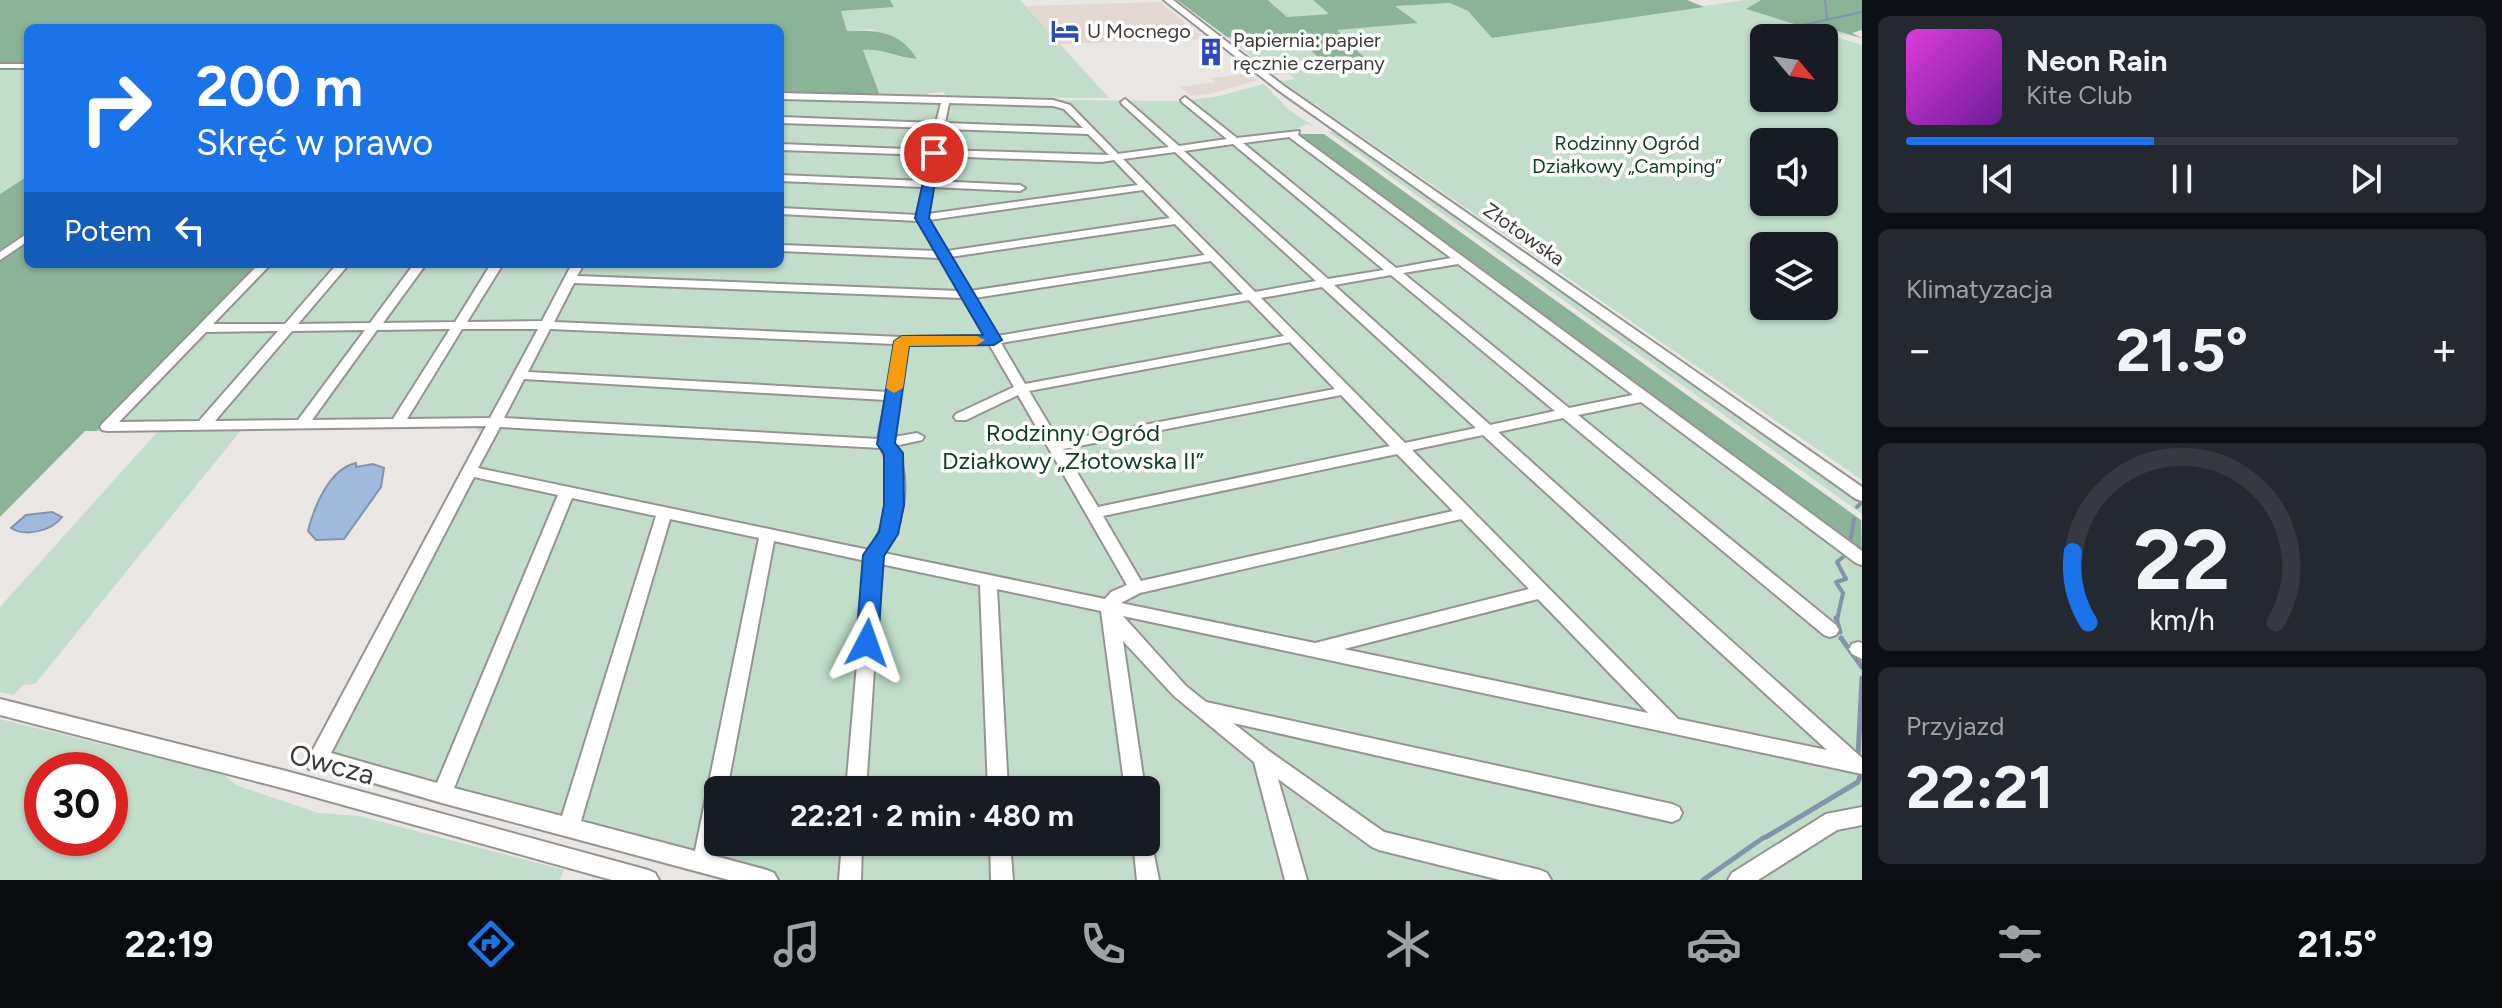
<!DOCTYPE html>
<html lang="pl">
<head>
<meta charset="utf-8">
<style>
  :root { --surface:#171b24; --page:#242831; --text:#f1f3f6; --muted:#9ea1a6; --line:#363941; --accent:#1a73e8 }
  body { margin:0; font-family:Figtree,sans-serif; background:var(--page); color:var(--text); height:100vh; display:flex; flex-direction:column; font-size:30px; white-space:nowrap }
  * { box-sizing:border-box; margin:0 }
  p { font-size:26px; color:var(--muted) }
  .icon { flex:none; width:44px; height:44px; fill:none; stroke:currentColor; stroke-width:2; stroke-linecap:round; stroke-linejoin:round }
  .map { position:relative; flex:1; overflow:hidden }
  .details { display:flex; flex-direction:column; gap:16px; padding:16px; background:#0d0f14; width:640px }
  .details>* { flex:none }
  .hud { position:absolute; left:24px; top:24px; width:760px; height:244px; border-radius:12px; box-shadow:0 2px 6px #0004; background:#1a73e8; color:#fff; overflow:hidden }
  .needle { width:52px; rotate:119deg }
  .controls { position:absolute; left:1750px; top:24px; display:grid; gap:16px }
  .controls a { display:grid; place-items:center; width:88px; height:88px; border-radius:12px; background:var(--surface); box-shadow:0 2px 6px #0004; font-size:40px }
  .speed { position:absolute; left:24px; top:752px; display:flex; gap:16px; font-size:40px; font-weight:700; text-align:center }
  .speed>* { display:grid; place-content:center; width:104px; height:104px; border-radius:50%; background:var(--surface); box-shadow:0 2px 6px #0004; line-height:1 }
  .speed .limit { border:12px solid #d22; background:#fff; color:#111 }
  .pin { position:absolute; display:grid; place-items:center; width:68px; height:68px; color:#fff; margin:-34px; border:4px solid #fff; border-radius:50%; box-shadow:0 2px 8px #0007 }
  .me { position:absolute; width:88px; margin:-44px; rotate:4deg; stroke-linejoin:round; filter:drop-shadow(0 0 6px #0008) }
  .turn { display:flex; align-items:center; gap:28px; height:168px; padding:0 40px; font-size:36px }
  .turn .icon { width:104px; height:104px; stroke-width:2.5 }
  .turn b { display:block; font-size:56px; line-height:68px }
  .then { display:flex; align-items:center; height:76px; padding:0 40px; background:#0003; gap:16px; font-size:30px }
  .big { font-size:60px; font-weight:700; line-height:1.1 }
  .details .widget { flex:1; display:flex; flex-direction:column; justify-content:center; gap:12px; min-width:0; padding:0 28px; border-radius:12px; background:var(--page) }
  .details .dial { align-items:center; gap:0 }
  .dial svg { height:208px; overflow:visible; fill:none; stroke:var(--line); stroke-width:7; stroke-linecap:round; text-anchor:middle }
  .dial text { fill:var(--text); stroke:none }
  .song { display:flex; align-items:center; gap:24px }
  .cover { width:96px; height:96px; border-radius:12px; background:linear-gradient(135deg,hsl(300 70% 55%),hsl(280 70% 35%)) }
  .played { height:8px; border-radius:4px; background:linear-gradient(90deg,var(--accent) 45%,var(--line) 45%) }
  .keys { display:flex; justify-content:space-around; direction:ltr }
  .heat { display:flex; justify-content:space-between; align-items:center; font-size:44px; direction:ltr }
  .trip { position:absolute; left:704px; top:776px; width:456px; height:80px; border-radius:12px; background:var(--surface); box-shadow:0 2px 6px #0004; font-weight:700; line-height:80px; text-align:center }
  .tabs { display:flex; height:128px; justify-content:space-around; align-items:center; background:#090b0e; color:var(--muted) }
  .tabs .icon { width:56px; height:56px }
  .tabs .active { color:var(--accent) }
  .tabs b { font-size:36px; color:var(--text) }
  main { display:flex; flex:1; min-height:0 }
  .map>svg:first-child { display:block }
  .built { fill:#e3d7d2 }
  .green { fill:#c2deca; fill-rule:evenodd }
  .forest { fill:#8bb398 }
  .water { fill:#a0badd; stroke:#8294ac; stroke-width:2 }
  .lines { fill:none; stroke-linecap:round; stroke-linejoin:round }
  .stream-far2 { stroke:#8294ac; stroke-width:2 }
  .stream-far1 { stroke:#8294ac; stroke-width:4 }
  .stream { stroke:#8294ac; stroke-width:5 }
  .minor-casing { stroke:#979392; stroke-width:4 }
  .tertiary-casing { stroke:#979392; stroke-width:4 }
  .minor { fill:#fff; fill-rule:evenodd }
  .tertiary { fill:#fff; fill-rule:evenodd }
  .route { fill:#1a73e8; stroke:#114b97; stroke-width:2 }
  .slow { fill:#f59e0b }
  .labels { text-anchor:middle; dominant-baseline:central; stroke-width:7; stroke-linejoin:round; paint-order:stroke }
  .far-poi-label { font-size:20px; fill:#3d3c3b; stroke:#fff; text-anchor:start }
  .far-park-label { font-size:20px; fill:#0f3f25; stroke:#fff }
  .far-street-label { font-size:20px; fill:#3d3c3b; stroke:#fff }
  .park-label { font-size:24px; fill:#0f3f25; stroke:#fff }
  .near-street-label { font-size:28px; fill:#3d3c3b; stroke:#fff }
</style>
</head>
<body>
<main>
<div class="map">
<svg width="1862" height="880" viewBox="0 0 1862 880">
  <rect width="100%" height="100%" fill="#eae6e4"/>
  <g class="built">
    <polygon points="1160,2 1205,39 1060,44 1026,6"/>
    <polygon points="1249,74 1258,80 1210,94 1191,96 1180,87 1215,82 1210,78"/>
  </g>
  <g class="green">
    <path d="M890 0H1020L1109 98 947 97 943 92 928 93V99L1180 101 1215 97 1264 84 1289 110 1318 129 1307 124 1292 131 1862 552V880H719L318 771 323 766 308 760 480 433 474 425 243 428 35 684 23 685 14 695 0 692V607L159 430 97 431 260 264H780V94L881 97 863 50C882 48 897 59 917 59L872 29 847 31 841 11 893 7ZM718 790H1146V842H718Z"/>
    <polygon points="1268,0 1313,0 1330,14 1287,17"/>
    <path d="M1745 0H1761L1747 9C1785 21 1824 26 1862 38L1805 27 1862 45V480L1281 81 1295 79 1288 74 1275 75 1227 37 1302 42 1319 58 1361 52 1336 30 1416 23 1393 6 1450 3 1468 11 1493 38ZM1764 38H1824V98H1764ZM1764 142H1824V202H1764ZM1764 246H1824V306H1764Z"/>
    <polygon points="0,68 28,68 28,176 0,194"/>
    <polygon points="1327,131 1339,133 1862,500 1862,514"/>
    <path d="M0 719 223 774 236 785 318 813 359 816 564 870 560 880H0ZM42 770H110V838H42Z"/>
  </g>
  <g class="forest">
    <path d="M0 0H890L894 7 841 11 847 31C877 30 900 31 917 59 898 58 882 48 863 50L881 98 780 94V28H28V65H0Z"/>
    <polygon points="1177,0 1268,0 1287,17 1329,14 1313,0 1687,0 1704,7 1492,38 1468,11 1450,3 1395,6 1418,23 1337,30 1364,57 1338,62 1319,58 1302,42 1227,37"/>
    <polygon points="1761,0 1862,0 1862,30 1852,33 1862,38 1819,26 1801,26 1746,9"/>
    <polygon points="1298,134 1324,134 1861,520 1862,552"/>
    <polygon points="28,176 28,264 260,264 97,431 85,431 0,517 0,194"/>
  </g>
  <g class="water">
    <path d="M356 463V467L373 464 384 468 381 487 344 539 316 540 308 531C314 507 329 469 356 463Z"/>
    <path d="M52 512 62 517C52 531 25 537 11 528L26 515Z"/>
  </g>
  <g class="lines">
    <g class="stream-far2">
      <polyline points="1825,0 1827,20"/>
      <polyline points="1803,25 1862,12"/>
    </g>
    <g class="stream-far1">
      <polyline points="1857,507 1860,504"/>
      <polyline points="1850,544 1854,519"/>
      <polyline points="1837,620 1843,593 1836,582 1846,579 1837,562 1848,553"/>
    </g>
    <g class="stream">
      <polyline points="1836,618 1840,632"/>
      <polyline points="1841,638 1862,667"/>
      <polyline points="1858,757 1862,678"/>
      <polyline points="1766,837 1858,782 1861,773"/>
      <polyline points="1703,880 1763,838"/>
    </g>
    <defs>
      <g id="minor">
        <rect x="0" y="64" width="28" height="4"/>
        <path d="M780 93 1053 100 1070 105 1118 154 1169 147 1122 104 1121 102 1125 99 1179 146 1227 139 1182 102 1181 100 1185 97 1237 138 1299 131 1298 135 1862 551V565L1856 563 1641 402 1578 415 1836 625 1839 630 1836 635 1830 637 1824 635 1563 418 1498 432 1862 758V774L1123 616 1186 686 1206 702 1672 804 1679 807 1682 813 1679 819 1672 822 1233 723 1269 751 1384 832 1540 870 1547 873 1551 880H1500L1379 850 1372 847 1278 779 1307 880H1285L1254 762 1174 696 1123 641 1145 790H1125L1101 611 997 589 1008 790H988L980 585 881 564 866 790H846L866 561 774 541 727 790H718V838L715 856 767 870 774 873 778 880H729L442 803 323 768 316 771 309 769 306 763 309 757 486 426 107 431 102 430 100 427 102 424 259 264H271L213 324H285L337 264H349L298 324 370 323 414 264H426L383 323 455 322 491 264H503L467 322 542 321 572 264H584L577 276 959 291 940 258 780 251V245L936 251 918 221 780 214V208L917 215 923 187 780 181V175L924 181 930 155 780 150V144L931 150 935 128 780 123V117L936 123 941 103 780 99ZM949 103 1053 106 1064 109 1083 128 945 123ZM944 129 1088 134 1109 155 940 150ZM1289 137 1451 258 1396 268 1243 143ZM1233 144 1384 270 1328 279 1184 151ZM1175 152 1316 281 1255 292 1123 159ZM939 156 1101 162 1114 160 1138 185 928 214 933 187 1020 191 1025 188 1020 185 934 181ZM1143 190 1170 218 947 251 929 220ZM1175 224 1205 255 970 291 950 257ZM1211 261 1243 294 997 336 974 298ZM1458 264 1633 395 1569 408 1403 273ZM1391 275 1555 411 1490 425 1334 285ZM574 283 963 298 985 336 902 337 554 322ZM1322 287 1476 428 1405 443 1261 298ZM1249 300 1284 336 1025 384 1001 343ZM450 329 393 419 312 420 377 330ZM462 329H538L490 418 407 419ZM550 329 895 344 888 392 528 372ZM365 330 298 420 215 421 292 331ZM278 331 199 421 119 422 206 332ZM1290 342 1335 389 1059 441 1029 391ZM989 344 1014 387 956 414 954 417 956 420H966L1018 395 1127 585 1111 592 1105 599 884 553C904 525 913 477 894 446L922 440 924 437 917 433 894 437 908 345ZM524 379 886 400 878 439 504 418ZM1341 395 1390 446 1098 507 1063 449ZM500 427 881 448C897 480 888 522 869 550L478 468ZM1483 435 1827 750 1678 719 1412 450ZM1397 454 1453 511 1141 581 1103 516ZM474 477 558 495 437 783 331 753ZM572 498 656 516 562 816 454 788ZM670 519 759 538 695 851 581 821ZM1461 519 1529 589 1315 643 1121 603 1140 593ZM1538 599 1648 713 1344 649Z"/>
        <polygon points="28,233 28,241 0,260 0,252"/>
        <polygon points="1858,642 1862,643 1862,659 1852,654 1849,649 1852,644"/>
        <polygon points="0,699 286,771 648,870 655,873 659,880 612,880 286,789 0,715"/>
        <polygon points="1862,807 1862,825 1837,830 1758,880 1728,880 1732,873 1826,814"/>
        <polygon points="1146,834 1150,835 1159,880 1137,880 1133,842 1146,842"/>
        <polygon points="842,842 862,842 861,880 839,880"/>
        <polygon points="990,842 1010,842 1013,880 991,880"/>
      </g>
      <polygon id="tertiary" points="1164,0 1173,0 1284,86 1862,487 1862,501 1856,499 1278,90"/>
    </defs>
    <use href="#minor" class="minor-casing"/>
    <use href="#tertiary" class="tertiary-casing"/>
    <use href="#minor" class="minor"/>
    <use href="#tertiary" class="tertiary"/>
  </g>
  <polygon class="route" points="930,151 940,153 929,218 1002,340 994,345 909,346 895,443 903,453 904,505 898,534 884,556 878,643 875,649 859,649 856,643 863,555 879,532 884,505 884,454 877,444 894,341 902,336 983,335 915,218"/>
  <polygon class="slow" points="902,336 977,336 985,340 977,345 909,346 903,388 894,393 886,388 894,341"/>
  <defs>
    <symbol id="hotel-bare" viewBox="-9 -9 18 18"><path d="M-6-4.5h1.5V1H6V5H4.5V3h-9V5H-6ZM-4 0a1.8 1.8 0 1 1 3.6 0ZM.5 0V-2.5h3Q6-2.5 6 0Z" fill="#2c4bbb" stroke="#fff" stroke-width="2.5" paint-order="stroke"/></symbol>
    <symbol id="building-bare" viewBox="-9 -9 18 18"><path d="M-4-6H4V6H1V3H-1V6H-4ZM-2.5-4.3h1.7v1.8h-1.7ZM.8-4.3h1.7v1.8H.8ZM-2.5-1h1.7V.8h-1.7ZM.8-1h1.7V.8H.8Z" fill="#2c4bbb" stroke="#fff" stroke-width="2.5" paint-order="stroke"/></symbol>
  </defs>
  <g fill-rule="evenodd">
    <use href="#hotel-bare" x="1045" y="11" width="40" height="40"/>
    <use href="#building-bare" x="1191" y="32" width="40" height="40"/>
  </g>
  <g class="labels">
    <g class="far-poi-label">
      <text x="1087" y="31">U Mocnego</text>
      <text x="1233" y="40">Papiernia: papier<tspan x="1233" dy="23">ręcznie czerpany</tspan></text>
    </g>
    <g class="far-park-label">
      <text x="1627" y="143">Rodzinny Ogród<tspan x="1627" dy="23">Działkowy „Camping”</tspan></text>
    </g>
    <g class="far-street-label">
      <text transform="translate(1524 234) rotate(35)">Złotowska</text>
    </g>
    <g class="park-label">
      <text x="1073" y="432">Rodzinny Ogród<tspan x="1073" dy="28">Działkowy „Złotowska II”</tspan></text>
    </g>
    <g class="near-street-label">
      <text transform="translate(332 764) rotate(15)">Owcza</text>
    </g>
  </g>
</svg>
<div class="controls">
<a><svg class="needle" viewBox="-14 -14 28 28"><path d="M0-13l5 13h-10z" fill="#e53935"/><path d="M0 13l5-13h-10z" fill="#9ea1a6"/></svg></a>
<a><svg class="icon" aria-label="sound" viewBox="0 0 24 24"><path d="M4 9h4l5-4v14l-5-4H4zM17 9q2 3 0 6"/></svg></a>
<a><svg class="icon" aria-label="layers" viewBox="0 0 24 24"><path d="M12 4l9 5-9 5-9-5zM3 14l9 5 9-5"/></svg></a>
</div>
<div class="speed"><div class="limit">30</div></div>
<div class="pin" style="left:934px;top:153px;background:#d93025"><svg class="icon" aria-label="arrive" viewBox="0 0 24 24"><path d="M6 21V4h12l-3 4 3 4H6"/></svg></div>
<svg class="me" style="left:867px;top:643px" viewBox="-20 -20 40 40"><path d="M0-17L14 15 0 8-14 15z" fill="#1a73e8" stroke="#fff" stroke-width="4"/></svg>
<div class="trip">22:21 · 2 min · 480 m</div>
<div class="hud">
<div class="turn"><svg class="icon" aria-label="right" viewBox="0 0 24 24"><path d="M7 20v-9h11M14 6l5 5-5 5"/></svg><div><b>200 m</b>Skręć w prawo</div></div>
<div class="then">Potem<svg class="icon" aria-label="left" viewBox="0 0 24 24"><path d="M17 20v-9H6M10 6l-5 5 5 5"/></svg></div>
</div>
</div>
<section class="details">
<div class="widget">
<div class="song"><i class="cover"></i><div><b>Neon Rain</b><p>Kite Club</p></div></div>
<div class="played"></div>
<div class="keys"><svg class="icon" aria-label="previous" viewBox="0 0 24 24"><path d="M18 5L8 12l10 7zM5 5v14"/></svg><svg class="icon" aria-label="pause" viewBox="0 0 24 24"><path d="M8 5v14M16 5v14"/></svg><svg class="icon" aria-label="next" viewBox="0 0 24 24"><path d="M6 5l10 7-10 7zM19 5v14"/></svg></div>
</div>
<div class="widget"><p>Klimatyzacja</p>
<div class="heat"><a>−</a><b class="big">21.5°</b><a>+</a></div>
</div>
<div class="widget dial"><svg viewBox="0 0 100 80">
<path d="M14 69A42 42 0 1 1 86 69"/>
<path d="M14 69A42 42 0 0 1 8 42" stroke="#1a73e8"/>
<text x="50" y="56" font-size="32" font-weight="700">22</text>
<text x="50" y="72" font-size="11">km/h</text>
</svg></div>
<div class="widget"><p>Przyjazd</p><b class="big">22:21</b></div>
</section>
</main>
<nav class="tabs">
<b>22:19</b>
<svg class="icon active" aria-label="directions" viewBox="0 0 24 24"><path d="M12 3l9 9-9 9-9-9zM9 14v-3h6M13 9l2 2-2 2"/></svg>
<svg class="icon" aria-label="music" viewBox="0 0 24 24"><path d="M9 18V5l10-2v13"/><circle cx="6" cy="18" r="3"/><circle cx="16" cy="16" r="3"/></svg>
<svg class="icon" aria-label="phone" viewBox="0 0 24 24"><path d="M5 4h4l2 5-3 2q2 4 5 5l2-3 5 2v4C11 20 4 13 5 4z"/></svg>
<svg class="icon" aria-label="climate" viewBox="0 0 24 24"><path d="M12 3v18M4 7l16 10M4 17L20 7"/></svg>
<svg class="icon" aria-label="car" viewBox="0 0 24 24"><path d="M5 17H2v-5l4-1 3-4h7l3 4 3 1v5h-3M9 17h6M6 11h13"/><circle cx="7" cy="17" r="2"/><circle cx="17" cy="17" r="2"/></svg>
<svg class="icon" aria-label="filters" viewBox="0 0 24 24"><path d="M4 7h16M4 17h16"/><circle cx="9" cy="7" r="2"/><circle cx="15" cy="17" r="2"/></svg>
<b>21.5°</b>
</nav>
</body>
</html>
